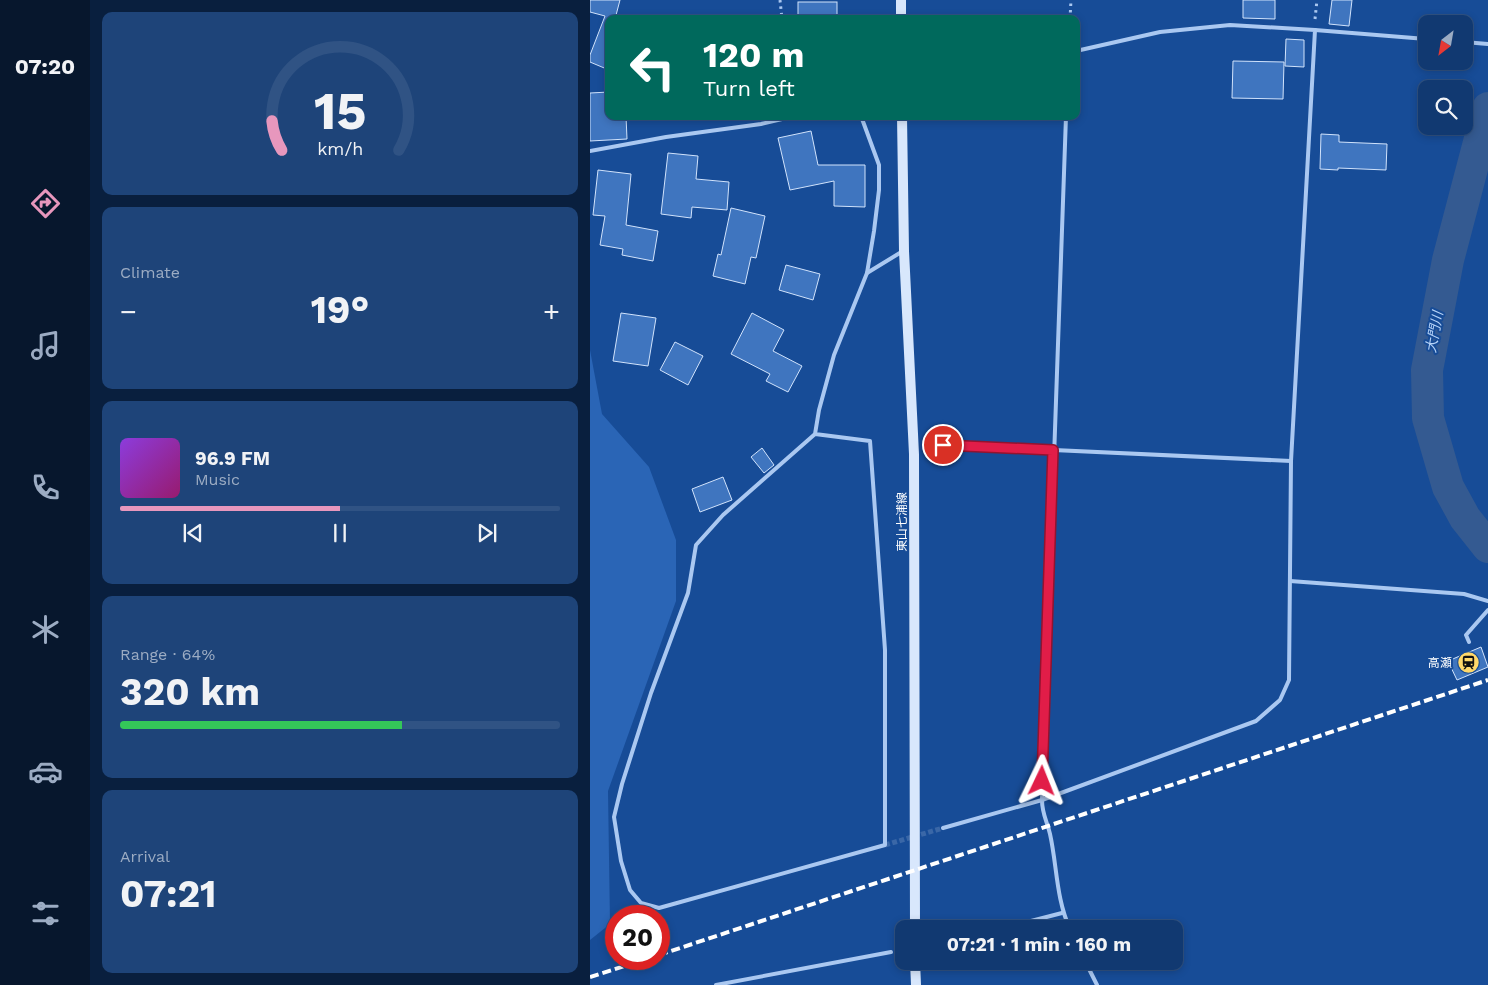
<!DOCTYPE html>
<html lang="en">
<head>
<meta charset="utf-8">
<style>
  :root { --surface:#113971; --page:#1e4479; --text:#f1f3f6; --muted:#9cacc3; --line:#305384; --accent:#e797bd }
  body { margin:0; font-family:"Work Sans","Noto Sans JP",sans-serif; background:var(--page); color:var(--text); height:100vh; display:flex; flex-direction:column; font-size:19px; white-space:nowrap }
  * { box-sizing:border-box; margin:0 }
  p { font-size:16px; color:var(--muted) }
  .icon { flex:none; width:28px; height:28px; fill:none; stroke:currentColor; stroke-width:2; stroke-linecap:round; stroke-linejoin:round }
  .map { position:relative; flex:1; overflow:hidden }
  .drawer { display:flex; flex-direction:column; gap:12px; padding:12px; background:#091f3e; width:500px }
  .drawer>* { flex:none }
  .guide { position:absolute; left:15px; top:15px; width:475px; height:105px; border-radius:10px; box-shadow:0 2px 8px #0003,0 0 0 1px var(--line); background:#00695c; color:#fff; overflow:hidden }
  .needle { width:32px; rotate:211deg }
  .fabs { position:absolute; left:828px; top:15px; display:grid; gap:10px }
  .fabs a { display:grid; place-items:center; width:55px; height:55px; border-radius:10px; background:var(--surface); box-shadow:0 2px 8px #0003,0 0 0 1px var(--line); font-size:25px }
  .speed { position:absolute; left:15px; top:905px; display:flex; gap:10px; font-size:25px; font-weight:700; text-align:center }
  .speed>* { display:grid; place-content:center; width:65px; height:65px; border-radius:50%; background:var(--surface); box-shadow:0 2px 8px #0003,0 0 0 1px var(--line); line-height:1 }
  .speed .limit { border:8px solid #d22; background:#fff; color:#111 }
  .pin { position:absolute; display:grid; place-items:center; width:42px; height:42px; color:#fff; margin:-21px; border:2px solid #fff; border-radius:50%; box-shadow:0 1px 5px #0007 }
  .me { position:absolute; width:55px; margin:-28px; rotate:2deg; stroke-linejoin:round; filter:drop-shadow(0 0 4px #0008) }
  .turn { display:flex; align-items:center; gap:18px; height:105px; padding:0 15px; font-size:22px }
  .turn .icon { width:65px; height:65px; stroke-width:2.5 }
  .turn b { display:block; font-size:35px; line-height:42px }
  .big { font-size:38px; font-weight:700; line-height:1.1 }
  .drawer .card { flex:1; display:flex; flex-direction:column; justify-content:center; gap:8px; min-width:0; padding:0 18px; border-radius:10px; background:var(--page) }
  .drawer .dial { align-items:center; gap:0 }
  .dial svg { height:130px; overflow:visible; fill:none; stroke:var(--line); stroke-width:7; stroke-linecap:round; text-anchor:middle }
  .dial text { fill:var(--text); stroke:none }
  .song { display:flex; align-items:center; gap:15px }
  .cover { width:60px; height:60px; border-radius:8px; background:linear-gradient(135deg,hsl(270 70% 55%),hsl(320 70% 35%)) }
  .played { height:5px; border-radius:2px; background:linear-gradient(90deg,var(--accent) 50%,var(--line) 50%) }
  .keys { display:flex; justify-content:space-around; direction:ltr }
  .heat { display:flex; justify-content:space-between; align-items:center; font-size:28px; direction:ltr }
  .charge { height:8px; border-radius:4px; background:linear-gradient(90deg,#34c759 64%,var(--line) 0) }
  .trip { position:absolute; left:305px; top:920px; width:288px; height:50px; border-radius:10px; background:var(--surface); box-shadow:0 2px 8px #0003,0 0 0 1px var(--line); font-weight:700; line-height:50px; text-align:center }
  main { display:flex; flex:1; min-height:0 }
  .dock { display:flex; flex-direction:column; width:90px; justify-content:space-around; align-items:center; background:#07172d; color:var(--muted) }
  .dock .icon { width:35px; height:35px }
  .dock .on { color:var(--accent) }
  .dock b { font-size:22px; color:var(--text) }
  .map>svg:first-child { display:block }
  .green { fill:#2a65b6 }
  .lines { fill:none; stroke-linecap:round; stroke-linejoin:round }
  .river { stroke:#345a91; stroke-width:32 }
  .building { fill:#3f75bf; stroke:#d1e3fc }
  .minor-tunnel { stroke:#3a67a7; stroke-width:5; stroke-dasharray:5 2.5; stroke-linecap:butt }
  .path { stroke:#aac8f1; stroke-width:3; stroke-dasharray:2.5 4; stroke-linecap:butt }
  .service { stroke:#aac8f1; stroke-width:4 }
  .secondary { stroke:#d8e7fc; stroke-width:10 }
  .rail { stroke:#fff; stroke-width:4; stroke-dasharray:9 4; stroke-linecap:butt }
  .route-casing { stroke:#92132f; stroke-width:12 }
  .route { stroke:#e11d48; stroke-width:9 }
  .labels { text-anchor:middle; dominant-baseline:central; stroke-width:4; stroke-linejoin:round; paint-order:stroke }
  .street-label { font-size:12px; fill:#fff; stroke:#174c97 }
  .poi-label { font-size:12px; fill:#fff; stroke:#174c97; text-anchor:end }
  .water-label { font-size:14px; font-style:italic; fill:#b6d3f8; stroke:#174c97 }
</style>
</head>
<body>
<main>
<nav class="dock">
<b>07:20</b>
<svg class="icon on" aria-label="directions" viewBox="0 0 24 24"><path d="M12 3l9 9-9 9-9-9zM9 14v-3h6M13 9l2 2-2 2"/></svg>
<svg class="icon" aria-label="music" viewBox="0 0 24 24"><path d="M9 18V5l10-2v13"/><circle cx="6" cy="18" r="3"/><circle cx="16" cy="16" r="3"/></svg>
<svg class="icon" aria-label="phone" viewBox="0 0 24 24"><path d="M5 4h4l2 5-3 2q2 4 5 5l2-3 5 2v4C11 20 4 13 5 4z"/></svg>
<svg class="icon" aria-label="climate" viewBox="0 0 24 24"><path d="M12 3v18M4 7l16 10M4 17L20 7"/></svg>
<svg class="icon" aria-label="car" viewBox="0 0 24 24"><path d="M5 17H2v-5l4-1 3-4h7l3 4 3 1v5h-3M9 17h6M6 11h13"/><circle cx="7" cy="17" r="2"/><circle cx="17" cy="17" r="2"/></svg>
<svg class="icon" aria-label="filters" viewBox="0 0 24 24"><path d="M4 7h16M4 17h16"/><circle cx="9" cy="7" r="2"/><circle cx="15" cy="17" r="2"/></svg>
</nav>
<section class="drawer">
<div class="card dial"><svg viewBox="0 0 100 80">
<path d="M14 69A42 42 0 1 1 86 69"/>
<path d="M14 69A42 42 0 0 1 8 51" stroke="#e797bd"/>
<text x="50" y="56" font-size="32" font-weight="700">15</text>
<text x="50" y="72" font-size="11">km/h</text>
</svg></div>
<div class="card"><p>Climate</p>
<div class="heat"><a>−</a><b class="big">19°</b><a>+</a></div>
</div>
<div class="card">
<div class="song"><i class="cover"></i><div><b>96.9 FM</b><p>Music</p></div></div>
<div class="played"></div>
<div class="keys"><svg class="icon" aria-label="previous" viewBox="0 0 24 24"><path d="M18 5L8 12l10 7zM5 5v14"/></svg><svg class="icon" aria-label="pause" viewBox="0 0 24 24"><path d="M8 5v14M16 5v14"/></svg><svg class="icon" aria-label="next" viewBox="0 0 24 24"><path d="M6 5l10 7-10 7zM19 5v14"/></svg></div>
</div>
<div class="card"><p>Range · 64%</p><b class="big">320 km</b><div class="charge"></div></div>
<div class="card"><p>Arrival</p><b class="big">07:21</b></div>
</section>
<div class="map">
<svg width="898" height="985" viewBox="0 0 898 985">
  <rect width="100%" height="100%" fill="#174c97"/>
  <polygon class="green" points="0,350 12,414 59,467 86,540 86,601 18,791 20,924 0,940"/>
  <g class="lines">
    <polyline class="river" points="898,108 858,260 837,370 838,418 858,487 875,518 898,547"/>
  </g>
  <g class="building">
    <polygon points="0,0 30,0 25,19 19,17 19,70 0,62 0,55 15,16 0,12"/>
    <polygon points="653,0 685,0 685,19 653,18"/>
    <polygon points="742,0 762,0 759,26 739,24"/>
    <rect x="208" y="2" width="39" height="17"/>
    <polygon points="696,39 714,40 714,67 695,66"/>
    <polygon points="643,61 694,62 693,99 642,98"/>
    <polygon points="19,92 19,116 36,116 37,139 0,141 0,93"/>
    <polygon points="221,131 228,165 275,165 275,207 244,206 244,181 200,190 188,138"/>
    <polygon points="731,134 749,135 749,142 797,144 796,170 748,168 748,170 730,169"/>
    <polygon points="78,153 108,156 106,179 139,182 137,210 102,207 101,218 71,214"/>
    <polygon points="8,170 41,174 36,225 68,231 63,261 32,255 33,249 10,245 15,216 3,215"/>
    <polygon points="141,208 175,216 166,258 161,257 155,284 123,276 128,254 131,255"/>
    <polygon points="196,265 230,274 223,300 189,290"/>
    <polygon points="31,313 66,318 58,366 23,361"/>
    <polygon points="162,313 194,330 183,351 212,366 198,392 176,381 180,374 141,354"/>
    <polygon points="85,342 113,356 98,385 70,370"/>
    <polygon points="172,448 184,465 174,473 161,457"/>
    <polygon points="133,477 142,500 110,512 102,489"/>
    <polygon points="891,647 898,667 867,680 858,661"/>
  </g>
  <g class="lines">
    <polyline class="minor-tunnel" points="295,845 353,828"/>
    <g class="path">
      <polyline points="190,0 192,19"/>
      <polyline points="480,19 481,0"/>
      <polyline points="725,19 727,0"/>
    </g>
    <g class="service">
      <polyline points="725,30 836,39"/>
      <polyline points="874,42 898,44"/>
      <path d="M476 116 452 800C452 814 457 821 460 834 467 865 466 899 480 929"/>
      <polyline points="0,151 76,137 171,124 205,116"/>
      <polyline points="277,273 313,251"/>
      <polyline points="225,434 280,441 295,650 295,845 69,908 51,903 40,890 31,861 24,817 32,784 61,693 98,593 106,545 133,515 225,434 229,410 244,355 277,273 284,231 289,190 289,165 271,116"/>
      <polyline points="353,445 701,461"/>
      <polyline points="700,581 874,594 898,601"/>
      <polyline points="879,642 876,635 898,610"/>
      <polyline points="353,828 452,800 666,721 690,700 699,680 701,461 725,30 640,25 570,32 486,51"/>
      <polyline points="410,929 472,913"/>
      <polyline points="495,961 507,985"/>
      <polyline points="126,985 301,952"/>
    </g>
    <g class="secondary">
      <polyline points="311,0 311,19"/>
      <polyline points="312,116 314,251 324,454 325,929"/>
      <polyline points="325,961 326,985"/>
    </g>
    <g class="rail">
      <polyline points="69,955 898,680"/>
      <polyline points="0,977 57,959"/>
    </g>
  </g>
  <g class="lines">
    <defs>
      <polyline id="route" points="353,445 463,450 452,781"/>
    </defs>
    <use href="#route" class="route-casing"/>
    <use href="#route" class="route"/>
  </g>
  <defs>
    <symbol id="station-disc" viewBox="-11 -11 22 22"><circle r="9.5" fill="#ffd86a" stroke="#174c97"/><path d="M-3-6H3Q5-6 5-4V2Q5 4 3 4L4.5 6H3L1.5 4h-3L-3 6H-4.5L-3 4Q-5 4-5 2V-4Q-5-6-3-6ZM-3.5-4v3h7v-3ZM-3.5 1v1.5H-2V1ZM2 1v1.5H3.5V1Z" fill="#111"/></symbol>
  </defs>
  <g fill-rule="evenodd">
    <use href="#station-disc" x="866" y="650" width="25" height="25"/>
  </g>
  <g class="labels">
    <g class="street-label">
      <text transform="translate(312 522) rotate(-90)">東山七浦線</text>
    </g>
    <g class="poi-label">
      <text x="862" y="663">高瀬</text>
    </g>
    <g class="water-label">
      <text transform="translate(844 332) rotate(-80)">大門川</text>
    </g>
  </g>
</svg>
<div class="fabs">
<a><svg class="needle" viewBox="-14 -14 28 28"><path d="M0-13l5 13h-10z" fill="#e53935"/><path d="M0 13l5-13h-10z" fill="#9cacc3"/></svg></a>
<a><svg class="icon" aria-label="search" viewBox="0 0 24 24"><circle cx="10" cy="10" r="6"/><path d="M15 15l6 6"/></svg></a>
</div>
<div class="speed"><div class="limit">20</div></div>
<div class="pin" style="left:353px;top:445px;background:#d93025"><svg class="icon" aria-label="arrive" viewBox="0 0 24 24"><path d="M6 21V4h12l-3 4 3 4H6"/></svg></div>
<svg class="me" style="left:452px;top:781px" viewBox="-20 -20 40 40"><path d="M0-17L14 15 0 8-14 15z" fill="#e11d48" stroke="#fff" stroke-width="4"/></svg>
<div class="trip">07:21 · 1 min · 160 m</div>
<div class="guide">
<div class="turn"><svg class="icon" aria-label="left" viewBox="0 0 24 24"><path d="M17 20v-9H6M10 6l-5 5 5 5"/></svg><div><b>120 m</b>Turn left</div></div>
</div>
</div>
</main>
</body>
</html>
